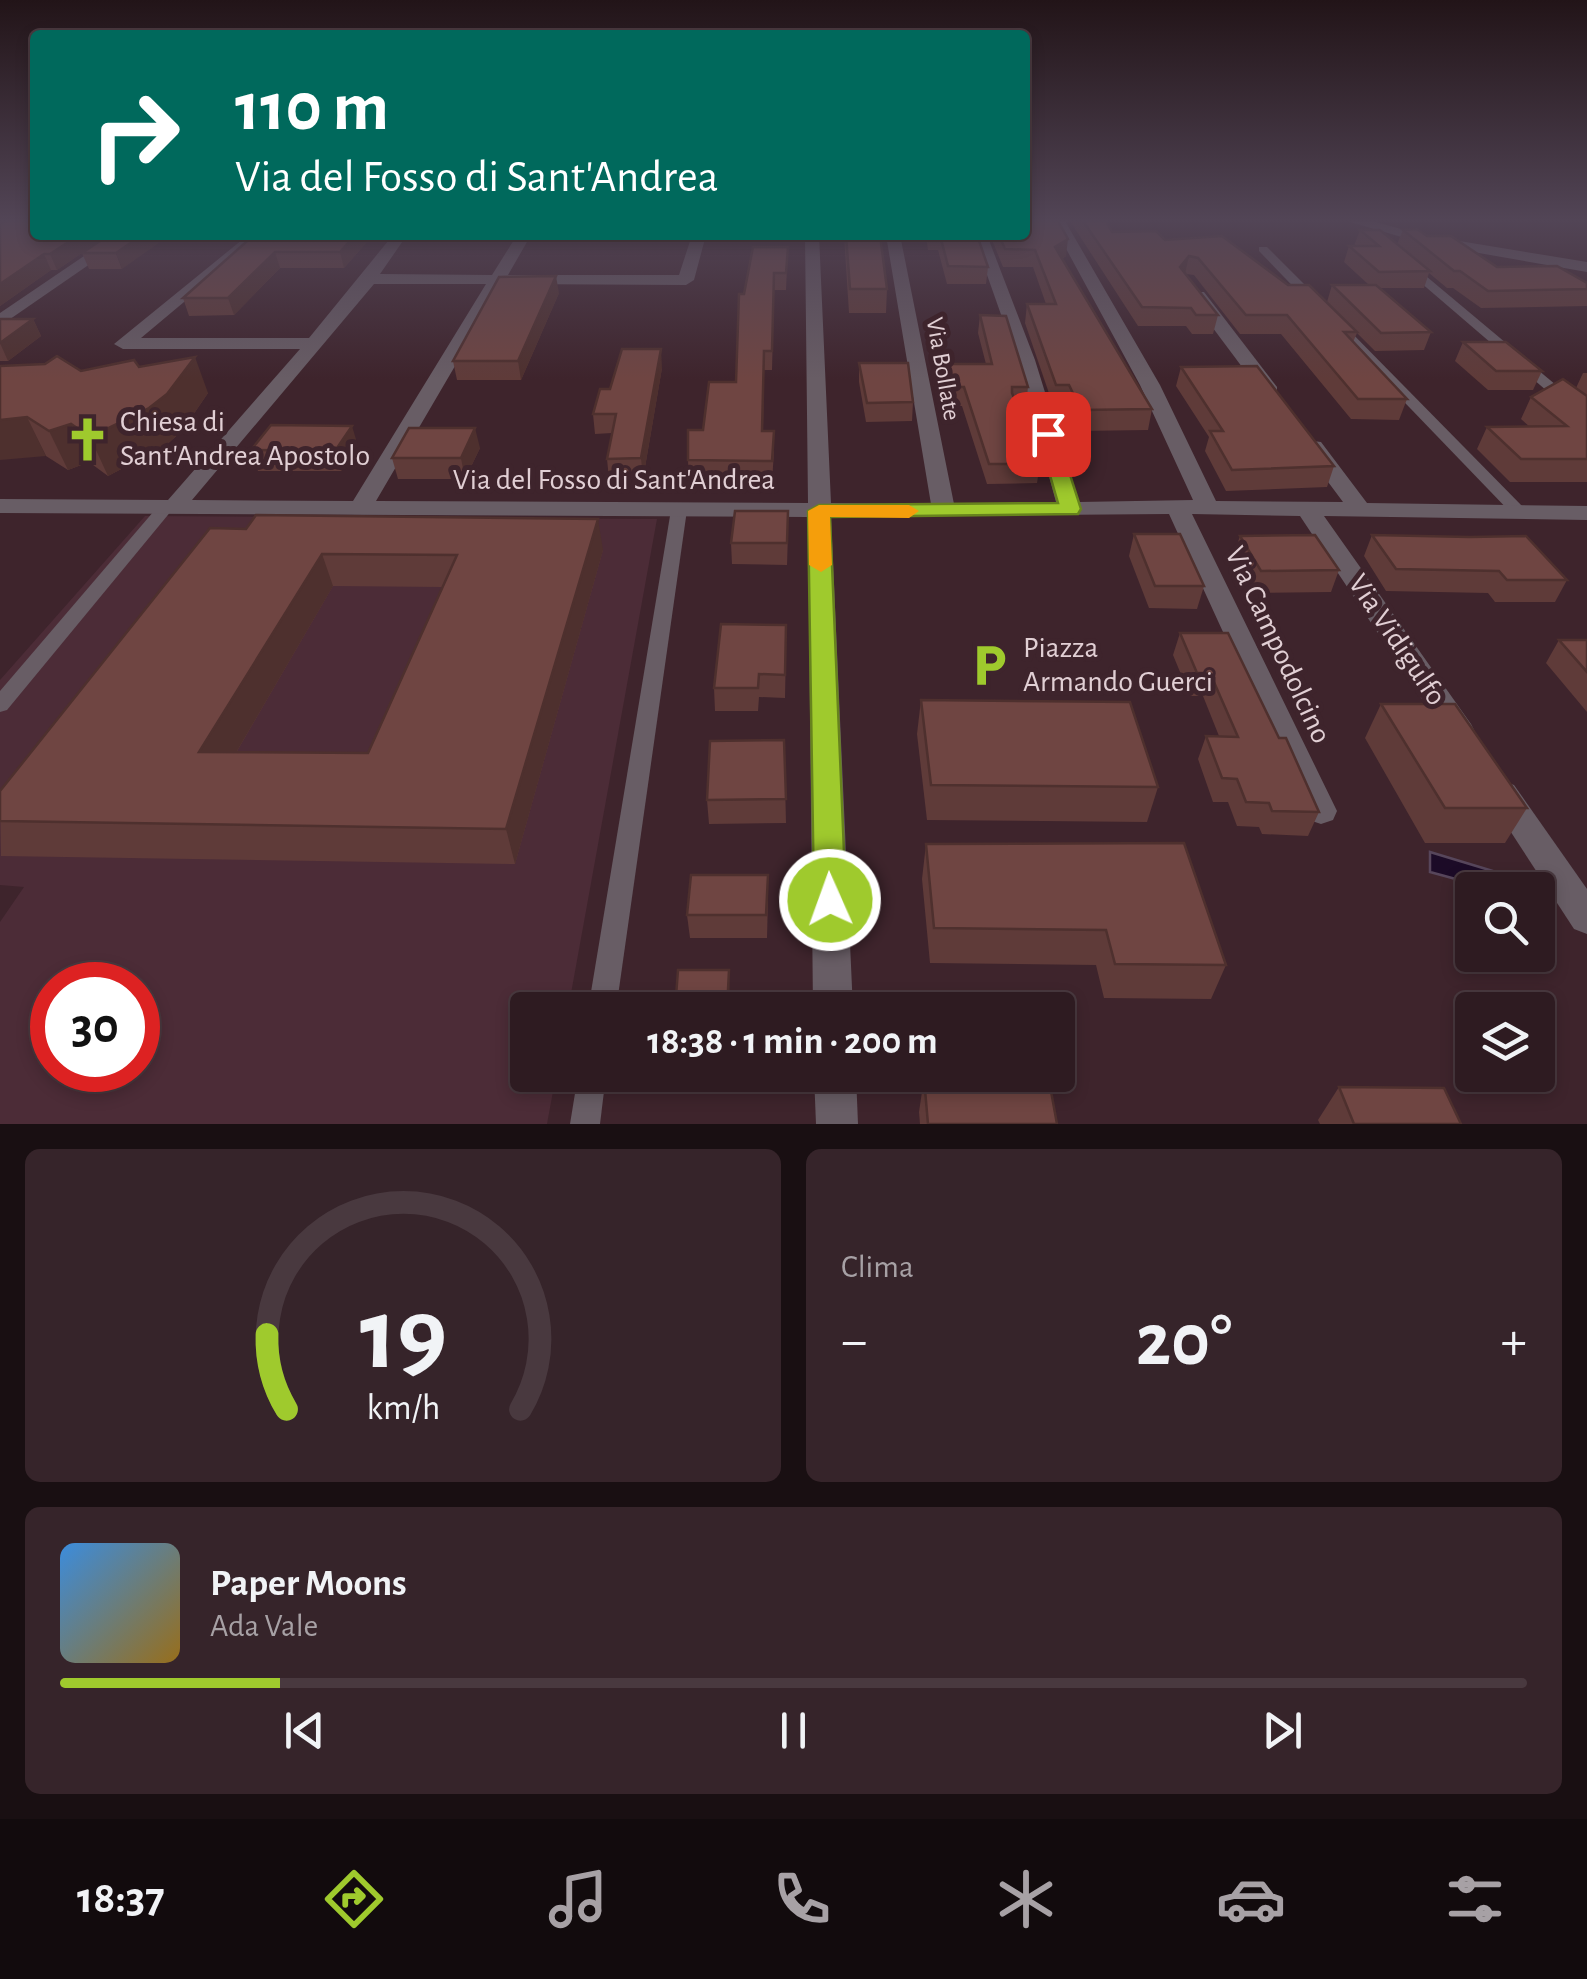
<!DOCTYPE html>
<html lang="it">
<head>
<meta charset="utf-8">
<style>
  :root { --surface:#2e1b21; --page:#36242a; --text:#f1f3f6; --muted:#a7a1a5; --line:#49393f; --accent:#9fca2d }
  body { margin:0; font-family:"Alegreya Sans",sans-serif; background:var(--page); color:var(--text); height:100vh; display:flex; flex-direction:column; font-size:38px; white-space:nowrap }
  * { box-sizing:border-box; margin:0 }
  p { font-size:32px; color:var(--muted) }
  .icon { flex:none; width:55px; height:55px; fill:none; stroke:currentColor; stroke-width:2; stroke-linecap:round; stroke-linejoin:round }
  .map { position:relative; height:1124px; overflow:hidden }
  .panel { display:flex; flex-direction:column; gap:25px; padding:25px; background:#190f12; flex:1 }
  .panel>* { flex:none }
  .banner { position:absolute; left:30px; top:30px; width:1000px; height:210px; border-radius:10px; box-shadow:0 5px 15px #0003,0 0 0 2px var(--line); background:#00695c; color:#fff; overflow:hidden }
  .buttons { position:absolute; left:1455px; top:872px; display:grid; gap:20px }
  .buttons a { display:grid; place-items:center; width:100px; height:100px; border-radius:10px; background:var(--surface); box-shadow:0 5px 15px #0003,0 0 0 2px var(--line); font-size:50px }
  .speed { position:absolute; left:30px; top:962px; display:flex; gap:20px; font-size:50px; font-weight:700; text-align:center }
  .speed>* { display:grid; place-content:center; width:130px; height:130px; border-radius:50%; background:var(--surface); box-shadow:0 5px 15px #0003,0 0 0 2px var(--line); line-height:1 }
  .speed .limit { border:15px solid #d22; background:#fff; color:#111 }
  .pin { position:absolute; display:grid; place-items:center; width:85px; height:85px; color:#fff; margin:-42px; border-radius:20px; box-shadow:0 5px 15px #0006 }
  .me { position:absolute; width:110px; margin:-55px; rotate:358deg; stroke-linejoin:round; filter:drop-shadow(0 0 8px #0008) }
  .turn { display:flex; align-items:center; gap:35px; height:210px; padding:0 40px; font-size:45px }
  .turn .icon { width:130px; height:130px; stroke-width:2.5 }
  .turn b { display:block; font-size:70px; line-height:85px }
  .big { font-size:75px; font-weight:700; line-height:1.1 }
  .panel .tile { flex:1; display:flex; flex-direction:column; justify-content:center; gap:15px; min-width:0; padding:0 35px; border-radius:15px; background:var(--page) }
  .panel .dial { align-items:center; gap:0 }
  .dial svg { height:260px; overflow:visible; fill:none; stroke:var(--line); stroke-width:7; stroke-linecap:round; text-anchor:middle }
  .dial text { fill:var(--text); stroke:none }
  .song { display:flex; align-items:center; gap:30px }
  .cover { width:120px; height:120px; border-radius:15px; background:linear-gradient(135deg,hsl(210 70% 55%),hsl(40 70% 35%)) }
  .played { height:10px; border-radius:5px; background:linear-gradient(90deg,var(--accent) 15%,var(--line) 15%) }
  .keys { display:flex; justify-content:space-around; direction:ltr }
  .heat { display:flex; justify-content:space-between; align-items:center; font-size:55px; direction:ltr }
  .panel .tiles { flex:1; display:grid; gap:25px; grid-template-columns:1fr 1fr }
  .tile:last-child { grid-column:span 2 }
  .trip { position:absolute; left:510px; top:992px; width:565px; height:100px; border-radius:10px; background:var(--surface); box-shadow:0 5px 15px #0003,0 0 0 2px var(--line); font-weight:700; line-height:100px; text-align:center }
  .tab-bar { display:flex; height:160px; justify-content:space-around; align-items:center; background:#120b0d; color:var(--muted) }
  .tab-bar .icon { width:70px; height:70px }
  .tab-bar .active { color:var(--accent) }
  .tab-bar b { font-size:45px; color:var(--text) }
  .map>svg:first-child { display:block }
  .built { fill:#4c2c37; fill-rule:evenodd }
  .water { fill:#1c0b27; stroke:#57465b; stroke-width:2.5 }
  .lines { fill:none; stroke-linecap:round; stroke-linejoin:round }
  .service { fill:#685d65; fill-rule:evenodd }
  .minor { fill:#685d65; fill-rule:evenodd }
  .wall { fill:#5f3b39; fill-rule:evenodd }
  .shaded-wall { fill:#4e302e }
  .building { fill:#6f4542; stroke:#4e302e; stroke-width:2.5; fill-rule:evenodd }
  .route { fill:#9fca2d; stroke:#67831d; stroke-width:2.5 }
  .slow { fill:#f59e0b }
  .labels { text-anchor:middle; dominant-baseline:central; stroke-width:10; stroke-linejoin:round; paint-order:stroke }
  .far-street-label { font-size:25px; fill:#e1cfd4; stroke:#3e242c }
  .poi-label { font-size:30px; fill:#e1cfd4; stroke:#3e242c; text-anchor:start }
  .street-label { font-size:30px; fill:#e1cfd4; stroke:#3e242c }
</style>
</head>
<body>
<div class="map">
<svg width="1587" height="1124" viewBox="0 0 1587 1124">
  <rect width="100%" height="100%" fill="#3e242c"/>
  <path class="built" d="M145 516 657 519 568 1010H528V1075H556L547 1124H0V922L24 887 0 885V680ZM52 985H138V1070H52Z"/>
  <polygon class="water" points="1430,852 1496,872 1496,890 1430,872"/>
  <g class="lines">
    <g class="service">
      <polygon points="1259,247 1267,247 1319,299 1319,305 1311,305 1259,251"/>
      <polygon points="1406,266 1414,266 1587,411 1587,422 1582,421 1406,270"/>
      <polygon points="1332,321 1340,321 1526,510 1528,513 1526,516 1514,516 1332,327"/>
      <polygon points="166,502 174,507 172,510 7,710 0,712 0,691 160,504"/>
      <polygon points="679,505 687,510 616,1010 588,1010 671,510"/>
      <polygon points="578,1075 606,1075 600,1124 570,1124"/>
    </g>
    <g class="minor">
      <path d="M1051 221H1065L1160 385 1216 501 1343 502 1302 447 1313 441 1321 442 1367 503 1587 506V520L1324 516 1471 724 1475 732 1471 740 1460 743 1449 740 1300 516 1192 514 1337 811 1333 820 1321 824 1309 820 1305 811 1169 514 831 517 853 1010H813L808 517 0 513V499L168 500 300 349H123L114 344 248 235H264L141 338H309L393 235H407L380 274 492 275 517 235H531L508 275H679L692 235H706L694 280 686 285 503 284 376 501 808 503 805 235H819L831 503 931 504 886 235H900L954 504 1056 502 1017 360 973 235H987L1035 360 1079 502 1193 500 1140 385ZM374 284H486L353 501 192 500Z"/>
      <polygon points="1347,221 1372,221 1423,235 1587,262 1587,272 1422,243"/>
      <polygon points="115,235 132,235 0,326 0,313"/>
      <polygon points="1192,292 1204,292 1277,387 1277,395 1263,395 1192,300"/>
      <polygon points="1503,781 1514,785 1587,889 1587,934 1574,929 1492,803 1487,794 1492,785"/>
      <polygon points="814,1075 856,1075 858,1124 816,1124"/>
    </g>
  </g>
  <g class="wall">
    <polygon points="0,221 108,235 57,270 51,270 0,306"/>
    <polygon points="1070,221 1106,221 1112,232 1165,240 1288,285 1327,302 1332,285 1369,285 1344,262 1349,246 1354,246 1360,230 1397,244 1403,230 1427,236 1497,267 1587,283 1587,306 1481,308 1453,288 1447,288 1429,273 1424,288 1380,288 1431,332 1424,350 1375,351 1357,333 1353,342 1407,399 1399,420 1351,419 1281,334 1240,334 1194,275 1186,274 1218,315 1213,334 1192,334 1186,326 1138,326"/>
    <polygon points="109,235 122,269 89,269 82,253"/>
    <polygon points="254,235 373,235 344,268 280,268 234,315 189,316 183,298"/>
    <polygon points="538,235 670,235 669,238 539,240"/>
    <polygon points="844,235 880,235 887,289 886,313 849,313"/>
    <polygon points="926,235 977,235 988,267 986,284 947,284 938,250 928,250"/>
    <polygon points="990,235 1025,235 1066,256 1062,259 1152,409 1148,430 1077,431 1065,405 1053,405 1025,323 1027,304 1046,304 1033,267 1003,267"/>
    <polygon points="788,247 786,290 774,290 772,370 764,370 763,431 774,451 772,482 689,481 688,460 703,430 736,382 744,294"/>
    <polygon points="559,293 521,380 457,380 453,361"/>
    <polygon points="980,315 1028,387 1026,405 1017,405 1040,464 1037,483 987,484 962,406 938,406 933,382 935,364 986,364 978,333"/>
    <polygon points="0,319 33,319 41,336 8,361 0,361"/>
    <polygon points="1463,342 1542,371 1533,390 1488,390 1455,361"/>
    <polygon points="859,363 913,402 912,421 866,422 859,382"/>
    <polygon points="0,366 81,371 139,367 208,393 182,431 165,446 108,476 89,462 68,470 46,456"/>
    <polygon points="1181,367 1334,466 1327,487 1226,491 1205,451 1209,437 1176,386"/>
    <polygon points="662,368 643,479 609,479 607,459 612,433 595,434 593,414 610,389"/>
    <polygon points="1583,373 1587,373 1587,482 1510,482 1477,449 1487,427 1530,427 1521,419 1531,397 1576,388"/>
    <polygon points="358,446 341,471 258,471 251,450"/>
    <polygon points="480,448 465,479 398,479 392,458"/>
    <path d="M210 528 603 550 515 864 1 856 0 791ZM333 586 442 587 368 753H236Z"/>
    <polygon points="788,533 787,565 732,564 731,543"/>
    <polygon points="1134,534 1204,586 1197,609 1149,608 1129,556"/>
    <polygon points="1372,535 1567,580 1555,602 1495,602 1488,593 1386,591 1364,556"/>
    <polygon points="1240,536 1339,570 1331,592 1254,593 1233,557"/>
    <polygon points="1180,633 1279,738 1319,812 1308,836 1262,834 1259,827 1237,826 1228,802 1213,802 1198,759 1206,736 1219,736 1203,696 1190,696 1173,655"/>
    <polygon points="1559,640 1587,640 1587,712 1546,663"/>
    <polygon points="786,647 785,698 759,697 758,711 715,711 714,688"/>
    <polygon points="921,700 1158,787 1147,822 927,820 917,734"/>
    <polygon points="1381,704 1527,808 1505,843 1425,843 1365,738"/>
    <polygon points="784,740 786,823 709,824 707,800"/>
    <polygon points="926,844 1226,965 1211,999 1104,998 1096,965 930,963 922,879"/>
    <polygon points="768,899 767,938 690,938 687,915"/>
    <polygon points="671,1075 727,1075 726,1092 673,1093"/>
    <polygon points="924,1078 1057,1124 920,1124 919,1112"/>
    <polygon points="1339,1087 1461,1124 1320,1124 1318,1120"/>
  </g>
  <g class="shaded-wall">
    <polygon points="79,235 108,235 57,270 50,254"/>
    <polygon points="142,235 170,235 122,269 116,253"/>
    <polygon points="355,235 373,235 344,268 340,252"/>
    <polygon points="1068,239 1066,256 1052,264 1055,247"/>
    <polygon points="275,252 280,268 234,315 228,298"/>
    <polygon points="44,254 51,270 0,306 0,284"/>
    <polygon points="1189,256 1185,274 1180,267"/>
    <polygon points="556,276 559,293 521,380 518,361"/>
    <polygon points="33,319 41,336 8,361 0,343"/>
    <polygon points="661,349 662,368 643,479 641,458"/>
    <polygon points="195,357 208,393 182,431 165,446 108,476 90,437"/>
    <polygon points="27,417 46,456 0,460 0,420"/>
    <polygon points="71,424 89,462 68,470 49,431"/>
    <polygon points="352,426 358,446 341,471 335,451"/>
    <polygon points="475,428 480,448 465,479 461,458"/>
    <polygon points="598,519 603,550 515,864 506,829"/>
    <polygon points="322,554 333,586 216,787 199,752"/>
    <polygon points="729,970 730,1010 727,1010"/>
  </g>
  <g class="building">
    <polygon points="6,221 35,221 35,235 79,235 50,254 44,254 0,284 0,224"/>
    <polygon points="1025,221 1058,221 1068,239 1055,247 1152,409 1081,410 1069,385 1056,385 1027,304 1056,304 1035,250 1005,249 999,235 1025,235"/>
    <polygon points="1083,221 1106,221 1112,232 1156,231 1165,240 1222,236 1288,285 1309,285 1357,332 1344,332 1407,399 1358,399 1287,315 1246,315 1198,258 1189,256 1180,267 1218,315 1196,315 1191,308 1142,307"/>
    <polygon points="1417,229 1427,236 1451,236 1497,267 1557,266 1587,283 1587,289 1488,291 1460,271 1454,271 1403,230"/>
    <polygon points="1360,230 1380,230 1430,271 1379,272 1349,246 1379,246"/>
    <polygon points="109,235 142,235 116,253 82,253"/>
    <polygon points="254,235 355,235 340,252 275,252 228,298 183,298"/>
    <polygon points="846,235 880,235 887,289 850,289"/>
    <polygon points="940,235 977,235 988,267 948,266"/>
    <polygon points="753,247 788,247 786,273 774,273 772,351 764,351 762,431 774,431 772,461 688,460 688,430 703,430 709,382 736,382 739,294 744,294"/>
    <polygon points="556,276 518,361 453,361 499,277"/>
    <polygon points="1332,285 1376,285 1431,332 1381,333"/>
    <polygon points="980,315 1006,316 1028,387 1012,387 1012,393 1040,464 989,464 964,387 940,387 935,364 992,364"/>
    <polygon points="0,319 33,319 0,343"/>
    <polygon points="1463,342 1506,342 1542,371 1496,371"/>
    <polygon points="622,349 661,349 641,458 607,459 616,414 593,414 600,389 610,389"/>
    <polygon points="57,356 81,371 134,360 139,367 195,357 167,394 149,408 90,437 71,424 49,431 27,417 0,420 0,366 45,364"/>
    <polygon points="859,363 908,363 913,402 867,403"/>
    <polygon points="1257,366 1334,466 1232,470 1210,431 1223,431 1181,367"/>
    <polygon points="1563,379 1587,396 1587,459 1521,459 1487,427 1567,426 1531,397"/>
    <polygon points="271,425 352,426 335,451 251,450"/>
    <polygon points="409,428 475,428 461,458 392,458"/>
    <polygon points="735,511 788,511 787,543 731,543"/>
    <path d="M256 515 598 519 506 829 0 821V791L210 528 246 529ZM322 554 457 555 368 753 199 752Z"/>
    <polygon points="1134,534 1180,534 1204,586 1155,586"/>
    <polygon points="1315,535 1339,570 1261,571 1240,536"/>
    <polygon points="1372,535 1470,537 1526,536 1567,580 1507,580 1499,571 1396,569"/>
    <polygon points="721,624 786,625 785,675 759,674 758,688 714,688"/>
    <polygon points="1180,633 1228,633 1279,738 1286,738 1319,812 1272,811 1269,803 1246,802 1237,779 1222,778 1206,736 1238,737 1210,673 1197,673"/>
    <polygon points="1559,640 1587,640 1587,672"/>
    <polygon points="921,700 1130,702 1158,787 931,785"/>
    <polygon points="1381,704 1455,704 1527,808 1445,808"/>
    <polygon points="784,740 786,799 707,800 710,741"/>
    <polygon points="1184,843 1226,965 1115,964 1106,930 934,928 926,844"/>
    <polygon points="691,875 768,875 766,915 687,915"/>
    <polygon points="678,970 729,970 727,1010 675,1010"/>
    <polygon points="924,1078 1049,1080 1057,1124 928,1124"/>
    <polygon points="1339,1087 1444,1088 1461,1124 1354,1124"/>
  </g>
  <linearGradient id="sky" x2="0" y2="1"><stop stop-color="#221418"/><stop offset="0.58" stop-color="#524556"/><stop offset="1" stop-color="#524556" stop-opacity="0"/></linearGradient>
  <rect width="1587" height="379" fill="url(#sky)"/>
  <polygon class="route" points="1048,429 1057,434 1081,509 1078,514 830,517 846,900 842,910 830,914 819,910 814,900 808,511 819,505 1058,503 1038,434"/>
  <polygon class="slow" points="819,505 909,505 919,511 909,518 830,517 832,565 821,572 809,565 808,511"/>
  <defs>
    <symbol id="church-bare" viewBox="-9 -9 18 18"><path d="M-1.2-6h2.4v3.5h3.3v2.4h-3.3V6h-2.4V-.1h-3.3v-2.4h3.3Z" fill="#9fca2d" stroke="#3e242c" stroke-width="2.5" paint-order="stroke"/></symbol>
    <symbol id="parking-bare" viewBox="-9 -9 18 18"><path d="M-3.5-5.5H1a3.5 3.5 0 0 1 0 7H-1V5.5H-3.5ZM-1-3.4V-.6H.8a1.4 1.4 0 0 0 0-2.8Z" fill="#9fca2d" stroke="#3e242c" stroke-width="2.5" paint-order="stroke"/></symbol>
  </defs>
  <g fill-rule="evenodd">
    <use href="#church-bare" x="56" y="408" width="63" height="63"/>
    <use href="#parking-bare" x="958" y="634" width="63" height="63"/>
  </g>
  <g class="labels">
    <g class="far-street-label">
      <text transform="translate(943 369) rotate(80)">Via Bollate</text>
    </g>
    <g class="poi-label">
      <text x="120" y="422">Chiesa di<tspan x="120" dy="34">Sant'Andrea Apostolo</tspan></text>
      <text x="1023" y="648">Piazza<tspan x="1023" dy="34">Armando Guerci</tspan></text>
    </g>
    <g class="street-label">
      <text x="614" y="480">Via del Fosso di Sant'Andrea</text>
      <text transform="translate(1397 640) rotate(56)">Via Vidigulfo</text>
      <text transform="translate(1278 645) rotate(65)">Via Campodolcino</text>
    </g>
  </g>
</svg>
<div class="buttons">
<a><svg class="icon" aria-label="search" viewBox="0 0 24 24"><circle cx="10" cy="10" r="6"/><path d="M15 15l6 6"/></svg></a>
<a><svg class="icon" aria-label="layers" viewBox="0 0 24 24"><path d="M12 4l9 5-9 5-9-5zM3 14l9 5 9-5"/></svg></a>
</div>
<div class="speed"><div class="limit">30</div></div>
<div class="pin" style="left:1048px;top:434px;background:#d93025"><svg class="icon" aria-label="arrive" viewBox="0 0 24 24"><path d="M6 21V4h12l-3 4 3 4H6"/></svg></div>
<svg class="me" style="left:830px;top:900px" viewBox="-20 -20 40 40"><circle r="17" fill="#9fca2d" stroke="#fff" stroke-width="3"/><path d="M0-11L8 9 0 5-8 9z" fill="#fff"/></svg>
<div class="trip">18:38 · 1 min · 200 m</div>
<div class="banner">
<div class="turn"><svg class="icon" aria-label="right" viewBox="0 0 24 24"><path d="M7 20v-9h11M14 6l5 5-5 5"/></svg><div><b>110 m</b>Via del Fosso di Sant'Andrea</div></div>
</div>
</div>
<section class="panel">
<div class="tiles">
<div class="tile dial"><svg viewBox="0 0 100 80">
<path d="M14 69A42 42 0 1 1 86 69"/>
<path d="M14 69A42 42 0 0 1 8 46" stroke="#9fca2d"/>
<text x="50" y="56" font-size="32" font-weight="700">19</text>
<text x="50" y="72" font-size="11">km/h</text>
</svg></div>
<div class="tile"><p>Clima</p>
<div class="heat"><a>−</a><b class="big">20°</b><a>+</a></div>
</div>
<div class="tile">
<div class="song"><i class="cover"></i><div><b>Paper Moons</b><p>Ada Vale</p></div></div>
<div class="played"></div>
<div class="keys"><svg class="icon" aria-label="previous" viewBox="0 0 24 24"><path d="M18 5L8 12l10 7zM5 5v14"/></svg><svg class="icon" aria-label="pause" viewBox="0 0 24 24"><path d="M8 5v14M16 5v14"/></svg><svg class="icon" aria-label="next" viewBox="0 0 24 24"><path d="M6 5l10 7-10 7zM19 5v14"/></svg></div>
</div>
</div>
</section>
<nav class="tab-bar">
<b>18:37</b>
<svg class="icon active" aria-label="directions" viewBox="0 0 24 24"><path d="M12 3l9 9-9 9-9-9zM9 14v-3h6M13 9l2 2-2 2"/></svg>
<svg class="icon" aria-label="music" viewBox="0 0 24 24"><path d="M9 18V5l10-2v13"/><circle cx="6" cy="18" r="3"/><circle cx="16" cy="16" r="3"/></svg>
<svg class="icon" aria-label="phone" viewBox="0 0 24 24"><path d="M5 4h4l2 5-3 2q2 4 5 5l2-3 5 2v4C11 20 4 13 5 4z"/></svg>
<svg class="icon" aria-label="climate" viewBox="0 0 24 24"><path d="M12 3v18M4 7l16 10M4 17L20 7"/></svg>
<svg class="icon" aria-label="car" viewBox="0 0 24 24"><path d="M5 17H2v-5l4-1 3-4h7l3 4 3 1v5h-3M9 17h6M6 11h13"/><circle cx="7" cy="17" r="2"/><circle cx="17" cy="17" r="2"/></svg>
<svg class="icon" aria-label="filters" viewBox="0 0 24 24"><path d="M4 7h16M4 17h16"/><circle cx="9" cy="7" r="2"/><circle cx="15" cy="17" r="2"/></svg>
</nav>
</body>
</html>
